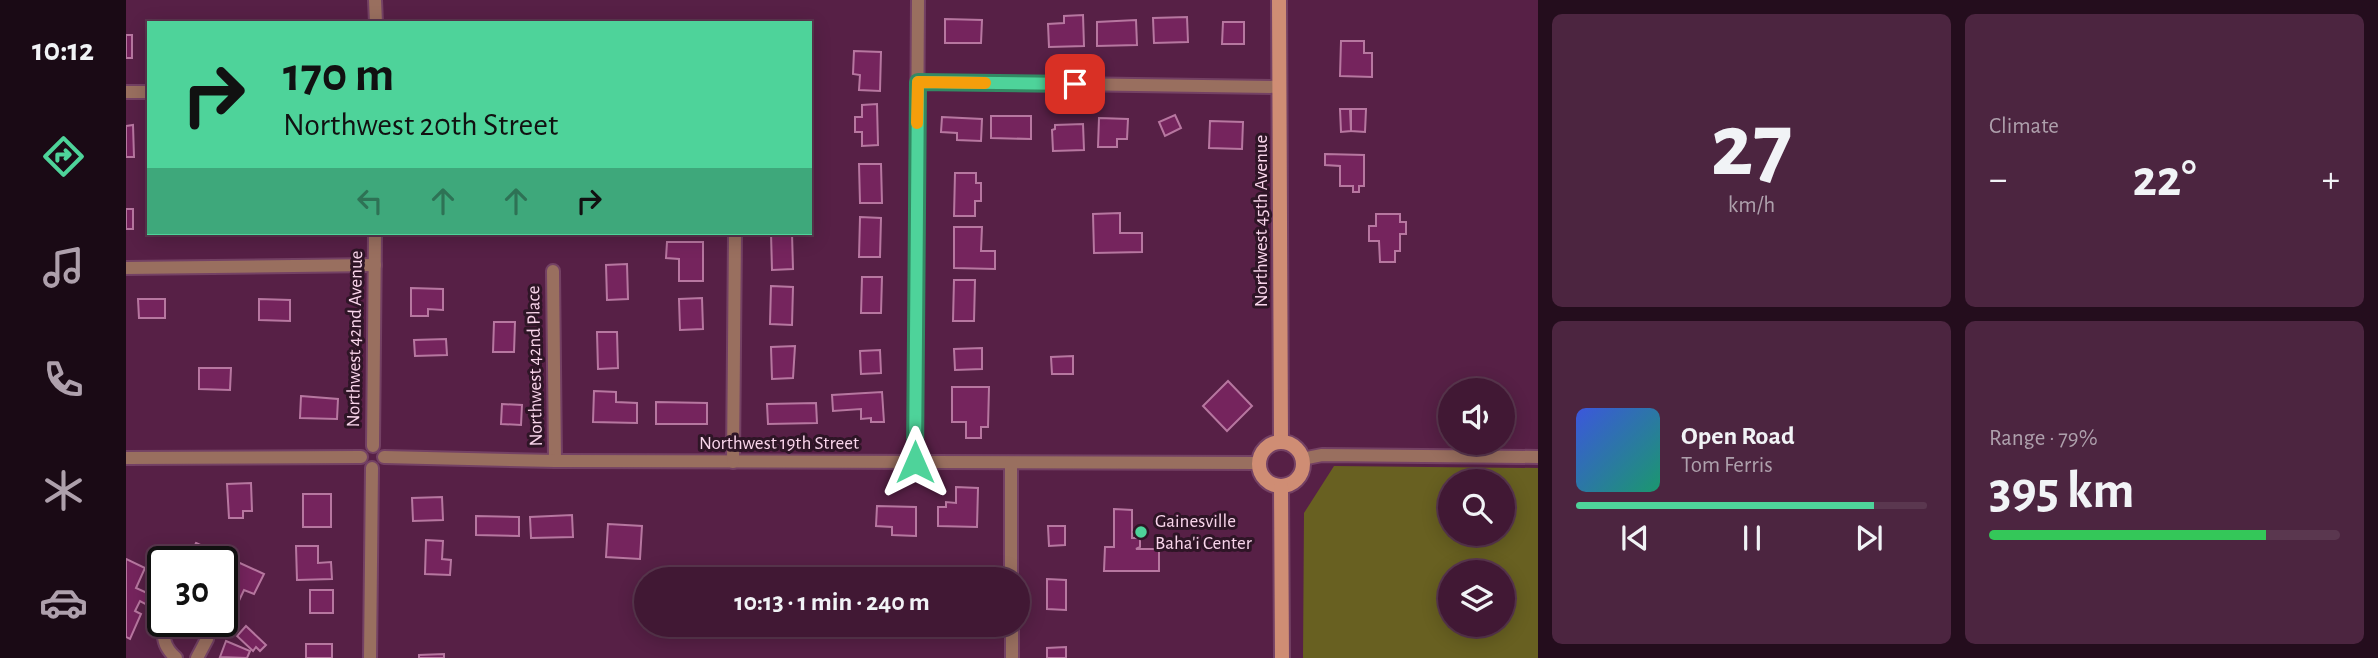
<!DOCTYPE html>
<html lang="en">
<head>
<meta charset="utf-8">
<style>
  :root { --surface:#411834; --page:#4c2540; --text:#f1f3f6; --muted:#aea0ac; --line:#5a374f; --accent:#4ed39a }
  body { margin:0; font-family:"Alegreya Sans",sans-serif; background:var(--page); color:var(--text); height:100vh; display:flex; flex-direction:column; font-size:26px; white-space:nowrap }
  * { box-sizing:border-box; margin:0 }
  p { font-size:23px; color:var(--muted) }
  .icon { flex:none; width:38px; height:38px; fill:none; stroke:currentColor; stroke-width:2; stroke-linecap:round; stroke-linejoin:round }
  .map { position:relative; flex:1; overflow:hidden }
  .sheet { display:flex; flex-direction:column; gap:14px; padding:14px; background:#240d1d; width:840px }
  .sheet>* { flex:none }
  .top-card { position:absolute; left:21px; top:21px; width:665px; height:214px; border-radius:0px; box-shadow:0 4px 18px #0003,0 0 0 2px var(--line); background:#4ed39a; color:#111; overflow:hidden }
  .controls { position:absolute; left:1312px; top:378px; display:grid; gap:14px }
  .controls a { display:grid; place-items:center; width:77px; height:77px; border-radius:50%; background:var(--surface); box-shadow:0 4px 18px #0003,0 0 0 2px var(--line); font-size:35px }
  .speed { position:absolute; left:21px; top:546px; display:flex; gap:14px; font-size:35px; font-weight:700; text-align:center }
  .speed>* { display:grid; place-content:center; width:91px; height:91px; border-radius:50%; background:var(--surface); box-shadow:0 4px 18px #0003,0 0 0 2px var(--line); line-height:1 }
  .speed .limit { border:4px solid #111; border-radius:10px; background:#fff; color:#111 }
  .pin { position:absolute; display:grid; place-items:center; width:60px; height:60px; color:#fff; margin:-30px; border-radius:14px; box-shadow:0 4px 10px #0006 }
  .me { position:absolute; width:77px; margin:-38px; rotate:0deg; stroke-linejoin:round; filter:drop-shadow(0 0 5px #0008) }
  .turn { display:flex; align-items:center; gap:24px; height:147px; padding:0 21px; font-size:32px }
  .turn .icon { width:91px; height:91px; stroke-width:2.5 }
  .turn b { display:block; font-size:49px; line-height:60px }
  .lanes { display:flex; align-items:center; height:66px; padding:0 21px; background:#0003; justify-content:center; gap:35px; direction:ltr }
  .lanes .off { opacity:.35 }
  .big { font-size:52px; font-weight:600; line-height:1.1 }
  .sheet .tile { flex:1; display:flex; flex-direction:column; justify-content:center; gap:10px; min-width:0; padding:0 24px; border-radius:10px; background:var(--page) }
  .sheet .dial { align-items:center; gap:0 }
  .dial b { font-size:91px; line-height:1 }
  .song { display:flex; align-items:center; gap:21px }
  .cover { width:84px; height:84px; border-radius:10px; background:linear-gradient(135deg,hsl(230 70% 55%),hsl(160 70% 35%)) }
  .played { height:7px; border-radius:4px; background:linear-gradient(90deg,var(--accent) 85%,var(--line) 85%) }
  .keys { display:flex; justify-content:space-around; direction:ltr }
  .heat { display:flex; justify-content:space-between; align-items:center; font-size:38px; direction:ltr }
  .charge { height:10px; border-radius:5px; background:linear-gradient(90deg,#34c759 79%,var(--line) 0) }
  .sheet .tiles { flex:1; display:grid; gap:14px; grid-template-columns:repeat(2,1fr) }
  .trip { position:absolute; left:508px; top:567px; width:396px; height:70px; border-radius:35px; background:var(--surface); box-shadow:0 4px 18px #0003,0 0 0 2px var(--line); font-weight:600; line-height:70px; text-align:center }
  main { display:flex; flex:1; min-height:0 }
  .tabs { display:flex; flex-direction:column; width:126px; justify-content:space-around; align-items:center; background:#1a0a15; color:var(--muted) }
  .tabs .icon { width:49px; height:49px }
  .tabs .current { color:var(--accent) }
  .tabs b { font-size:32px; color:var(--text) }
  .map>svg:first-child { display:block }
  .green { fill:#686021; fill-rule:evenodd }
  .building { fill:#75245d; stroke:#b777a0; stroke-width:2 }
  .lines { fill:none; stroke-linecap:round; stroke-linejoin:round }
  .street-casing { stroke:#744164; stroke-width:16 }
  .secondary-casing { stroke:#744164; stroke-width:18 }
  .street { stroke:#996f5f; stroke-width:12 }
  .secondary { stroke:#cf8d74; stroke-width:14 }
  .route-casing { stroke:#338964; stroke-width:18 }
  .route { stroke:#4ed39a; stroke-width:12 }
  .slow { stroke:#f59e0b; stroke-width:12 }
  .poi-dot { fill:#4ed39a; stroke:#2e1526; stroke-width:2.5 }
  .labels { text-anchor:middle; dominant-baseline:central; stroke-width:6; stroke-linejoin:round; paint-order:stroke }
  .street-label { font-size:19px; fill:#f9d5eb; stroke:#2e1526 }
  .poi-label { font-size:19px; fill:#f9d5eb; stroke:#2e1526; text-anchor:start }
</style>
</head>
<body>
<main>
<nav class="tabs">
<b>10:12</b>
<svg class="icon current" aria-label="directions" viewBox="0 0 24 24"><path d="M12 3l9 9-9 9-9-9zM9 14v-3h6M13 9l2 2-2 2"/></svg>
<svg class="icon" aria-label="music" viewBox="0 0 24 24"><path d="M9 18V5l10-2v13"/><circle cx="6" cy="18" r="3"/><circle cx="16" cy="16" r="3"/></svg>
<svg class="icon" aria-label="phone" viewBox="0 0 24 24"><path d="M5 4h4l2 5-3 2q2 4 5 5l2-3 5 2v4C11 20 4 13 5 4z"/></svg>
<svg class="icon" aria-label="climate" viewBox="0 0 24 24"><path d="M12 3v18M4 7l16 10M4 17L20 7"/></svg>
<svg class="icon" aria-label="car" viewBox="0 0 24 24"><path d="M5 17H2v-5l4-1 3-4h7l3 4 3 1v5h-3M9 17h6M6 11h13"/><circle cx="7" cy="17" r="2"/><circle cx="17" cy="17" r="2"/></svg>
</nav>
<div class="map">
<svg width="1412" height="658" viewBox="0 0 1412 658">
  <rect width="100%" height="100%" fill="#572046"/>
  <path class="green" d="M1208 466 1412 468V658H1177L1178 513ZM1325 481H1377V534H1325ZM1325 572H1377V625H1325Z"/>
  <g class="building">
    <polygon points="957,15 958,46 923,47 922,24 938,23 938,16"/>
    <polygon points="1061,17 1062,42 1028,43 1027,18"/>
    <polygon points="819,19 856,20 855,43 819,43"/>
    <polygon points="1010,20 1011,45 971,46 971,22"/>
    <polygon points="1097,22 1118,22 1118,44 1096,44"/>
    <rect x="0" y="35" width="6" height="23"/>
    <polygon points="1215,41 1238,41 1238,53 1246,53 1246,77 1214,76"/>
    <polygon points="728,51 755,52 754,91 733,90 734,75 727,74"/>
    <polygon points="751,104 752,145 736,146 736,132 729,132 729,117 736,117 736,105"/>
    <polygon points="1214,109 1224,109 1225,131 1215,132"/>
    <polygon points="1225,109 1240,109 1239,132 1225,131"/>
    <polygon points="1049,115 1055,128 1039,136 1033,122"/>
    <polygon points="865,116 905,116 905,139 865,138"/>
    <polygon points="816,117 856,119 855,141 831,140 831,133 815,132"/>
    <polygon points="973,118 1002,119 1001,139 991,139 991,147 972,147"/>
    <polygon points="1084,121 1117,122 1116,149 1083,148"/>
    <polygon points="957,124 958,150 927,151 926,130 929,129 929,125"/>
    <polygon points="7,125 8,157 0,157 0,126"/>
    <polygon points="1199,154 1238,155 1238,186 1233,186 1233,192 1227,192 1227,186 1214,186 1214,166 1199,165"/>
    <polygon points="733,164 755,164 756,203 734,203"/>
    <polygon points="829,173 850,173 850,183 855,183 855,201 849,201 849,216 828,216"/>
    <rect x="0" y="209" width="7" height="20"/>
    <polygon points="994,213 994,233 1016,233 1016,252 968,253 967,214"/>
    <polygon points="1250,214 1274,214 1274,222 1280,222 1280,234 1274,234 1274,251 1269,251 1269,262 1254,262 1253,241 1243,241 1243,226 1250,226"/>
    <polygon points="734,217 755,218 754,257 733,257"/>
    <polygon points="828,227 856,227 855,251 869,251 869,269 828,268"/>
    <polygon points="645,233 666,233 667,269 646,270"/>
    <polygon points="541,242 577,242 577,281 553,281 553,259 540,258"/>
    <polygon points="501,264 502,299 481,300 480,265"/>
    <polygon points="736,277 756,277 755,313 735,313"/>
    <polygon points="828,280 849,280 848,321 827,321"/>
    <polygon points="645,286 667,287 666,325 644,324"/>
    <polygon points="285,288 317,289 317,310 302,309 302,316 285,316"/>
    <polygon points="576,298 577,329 554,330 553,299"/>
    <polygon points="12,299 39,299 39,318 13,318"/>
    <polygon points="133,299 164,300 164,321 133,320"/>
    <polygon points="368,322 389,322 388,352 367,352"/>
    <polygon points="471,332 491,332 492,368 472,369"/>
    <polygon points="320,339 321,355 289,356 288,340"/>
    <polygon points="669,346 667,378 646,379 645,347"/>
    <polygon points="856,348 856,369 829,370 828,349"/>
    <polygon points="754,350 755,373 735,374 734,351"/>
    <polygon points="947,356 947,374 926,374 925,357"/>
    <polygon points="73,368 105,368 104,390 73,389"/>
    <polygon points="1102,381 1126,406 1101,431 1077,406"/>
    <polygon points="826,387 863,387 862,427 855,427 855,438 840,438 840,422 826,422"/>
    <polygon points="468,391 490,392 490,402 511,403 511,423 467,422"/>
    <polygon points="756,392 758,422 745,422 745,418 735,419 735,409 707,411 706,395"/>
    <polygon points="175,396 212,399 211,419 174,418"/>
    <polygon points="530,402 581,403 581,424 530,424"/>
    <polygon points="690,403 691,423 642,424 641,404"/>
    <polygon points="376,404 396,405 395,425 375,424"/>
    <polygon points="125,483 126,511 117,511 117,518 103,518 101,484"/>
    <polygon points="830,487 852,488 851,527 812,526 812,507 820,507 820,502 830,503"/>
    <rect x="177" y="494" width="28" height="33"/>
    <polygon points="316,497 317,520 287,521 286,498"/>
    <polygon points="751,506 790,507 790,536 766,535 766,527 750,526"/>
    <polygon points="988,509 1006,510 1006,538 1014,538 1014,547 1010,549 1033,549 1033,571 978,571 979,547 988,547"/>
    <polygon points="446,515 447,537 405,538 404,517"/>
    <polygon points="350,516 393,517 393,536 350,535"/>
    <polygon points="482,524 516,526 514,559 480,557"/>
    <polygon points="922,526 939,526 939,545 923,546"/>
    <polygon points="300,540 317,541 316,559 325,560 324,575 299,574"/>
    <polygon points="70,543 138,574 128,594 118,590 109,609 98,603 105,588 96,584 96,562 61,562"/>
    <polygon points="170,546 192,546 192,563 205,562 206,579 171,580"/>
    <polygon points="0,559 19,568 10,588 30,597 25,607 14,601 9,611 15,614 4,639 0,637"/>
    <polygon points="829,571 850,571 850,579 816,579 829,577"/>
    <polygon points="921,579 940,580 940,610 921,609"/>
    <rect x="184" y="590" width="23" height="23"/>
    <polygon points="120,626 140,645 134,651 130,647 127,651 111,636"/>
    <polygon points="100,641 124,651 121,658 94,657"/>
    <rect x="180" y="644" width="26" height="14"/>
    <polygon points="940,647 940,658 921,658 921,648"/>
    <polygon points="318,654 318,658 293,658 293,655"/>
  </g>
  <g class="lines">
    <defs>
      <g id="street">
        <polyline points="249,0 250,23"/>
        <polyline points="792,82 1154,87"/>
        <polyline points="0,92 23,92"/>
        <polyline points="0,268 249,265"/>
        <polyline points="427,271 429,461"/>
        <polyline points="247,446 249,233"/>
        <polyline points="258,457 429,461 1133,463"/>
        <polyline points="0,458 235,457"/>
        <polyline points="1176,459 1196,455 1412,457"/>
        <polyline points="607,462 609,233"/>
        <polyline points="789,462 792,0"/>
        <polyline points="885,463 885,579"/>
        <path d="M41 621C35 637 38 647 50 658"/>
        <polyline points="886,625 886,658"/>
        <polyline points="71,658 81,639 79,621"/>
        <polyline points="244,658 246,468"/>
      </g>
      <g id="secondary">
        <polyline points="1153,0 1155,442"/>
        <circle cx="1155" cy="464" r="22"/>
        <polyline points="1155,486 1156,658"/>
      </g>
    </defs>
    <use href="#street" class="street-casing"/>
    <use href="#secondary" class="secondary-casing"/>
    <use href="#street" class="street"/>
    <use href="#secondary" class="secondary"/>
  </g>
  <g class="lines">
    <defs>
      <polyline id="route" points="789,462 792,82 949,84"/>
    </defs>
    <use href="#route" class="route-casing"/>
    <use href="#route" class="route"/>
    <polyline class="slow" points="791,123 792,82 859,83"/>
  </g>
  <circle class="poi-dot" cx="1015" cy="532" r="7"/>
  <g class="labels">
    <g class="street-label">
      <text transform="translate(1135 221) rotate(-90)">Northwest 45th Avenue</text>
      <text transform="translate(229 339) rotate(-89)">Northwest 42nd Avenue</text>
      <text transform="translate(409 366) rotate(-91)">Northwest 42nd Place</text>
      <text x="653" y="443">Northwest 19th Street</text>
    </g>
    <g class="poi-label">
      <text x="1029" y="521">Gainesville<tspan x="1029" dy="22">Baha'i Center</tspan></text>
    </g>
  </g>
</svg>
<div class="controls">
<a><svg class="icon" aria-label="sound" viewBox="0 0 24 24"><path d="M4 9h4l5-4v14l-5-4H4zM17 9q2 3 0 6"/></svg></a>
<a><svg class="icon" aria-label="search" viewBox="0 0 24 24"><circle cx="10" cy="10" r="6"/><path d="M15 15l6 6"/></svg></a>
<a><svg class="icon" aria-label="layers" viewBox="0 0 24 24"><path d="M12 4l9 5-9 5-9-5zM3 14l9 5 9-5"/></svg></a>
</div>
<div class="speed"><div class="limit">30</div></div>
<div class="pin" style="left:949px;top:84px;background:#d93025"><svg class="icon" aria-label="arrive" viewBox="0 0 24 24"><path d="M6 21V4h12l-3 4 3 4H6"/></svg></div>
<svg class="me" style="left:789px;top:462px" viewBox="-20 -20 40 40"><path d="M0-17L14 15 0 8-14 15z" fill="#4ed39a" stroke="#fff" stroke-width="4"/></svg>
<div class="trip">10:13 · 1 min · 240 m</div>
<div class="top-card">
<div class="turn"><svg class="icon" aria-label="right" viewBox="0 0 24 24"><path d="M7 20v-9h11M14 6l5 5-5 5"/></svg><div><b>170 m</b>Northwest 20th Street</div></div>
<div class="lanes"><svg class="icon off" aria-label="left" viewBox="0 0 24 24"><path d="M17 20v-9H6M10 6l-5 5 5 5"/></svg><svg class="icon off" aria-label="ahead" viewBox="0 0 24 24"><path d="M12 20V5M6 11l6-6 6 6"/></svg><svg class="icon off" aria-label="ahead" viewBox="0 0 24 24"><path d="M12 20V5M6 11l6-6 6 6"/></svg><svg class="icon" aria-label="right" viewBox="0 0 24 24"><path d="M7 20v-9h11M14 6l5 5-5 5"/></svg></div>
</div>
</div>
<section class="sheet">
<div class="tiles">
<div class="tile dial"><b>27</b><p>km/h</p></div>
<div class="tile"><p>Climate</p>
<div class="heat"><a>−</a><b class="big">22°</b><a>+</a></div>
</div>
<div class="tile">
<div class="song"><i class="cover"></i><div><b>Open Road</b><p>Tom Ferris</p></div></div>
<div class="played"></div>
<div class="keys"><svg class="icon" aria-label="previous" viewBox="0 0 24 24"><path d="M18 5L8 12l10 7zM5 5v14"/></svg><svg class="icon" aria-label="pause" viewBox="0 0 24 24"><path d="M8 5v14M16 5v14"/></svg><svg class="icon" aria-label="next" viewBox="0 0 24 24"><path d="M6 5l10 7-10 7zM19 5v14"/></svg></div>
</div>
<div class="tile"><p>Range · 79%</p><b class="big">395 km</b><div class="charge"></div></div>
</div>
</section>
</main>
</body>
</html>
